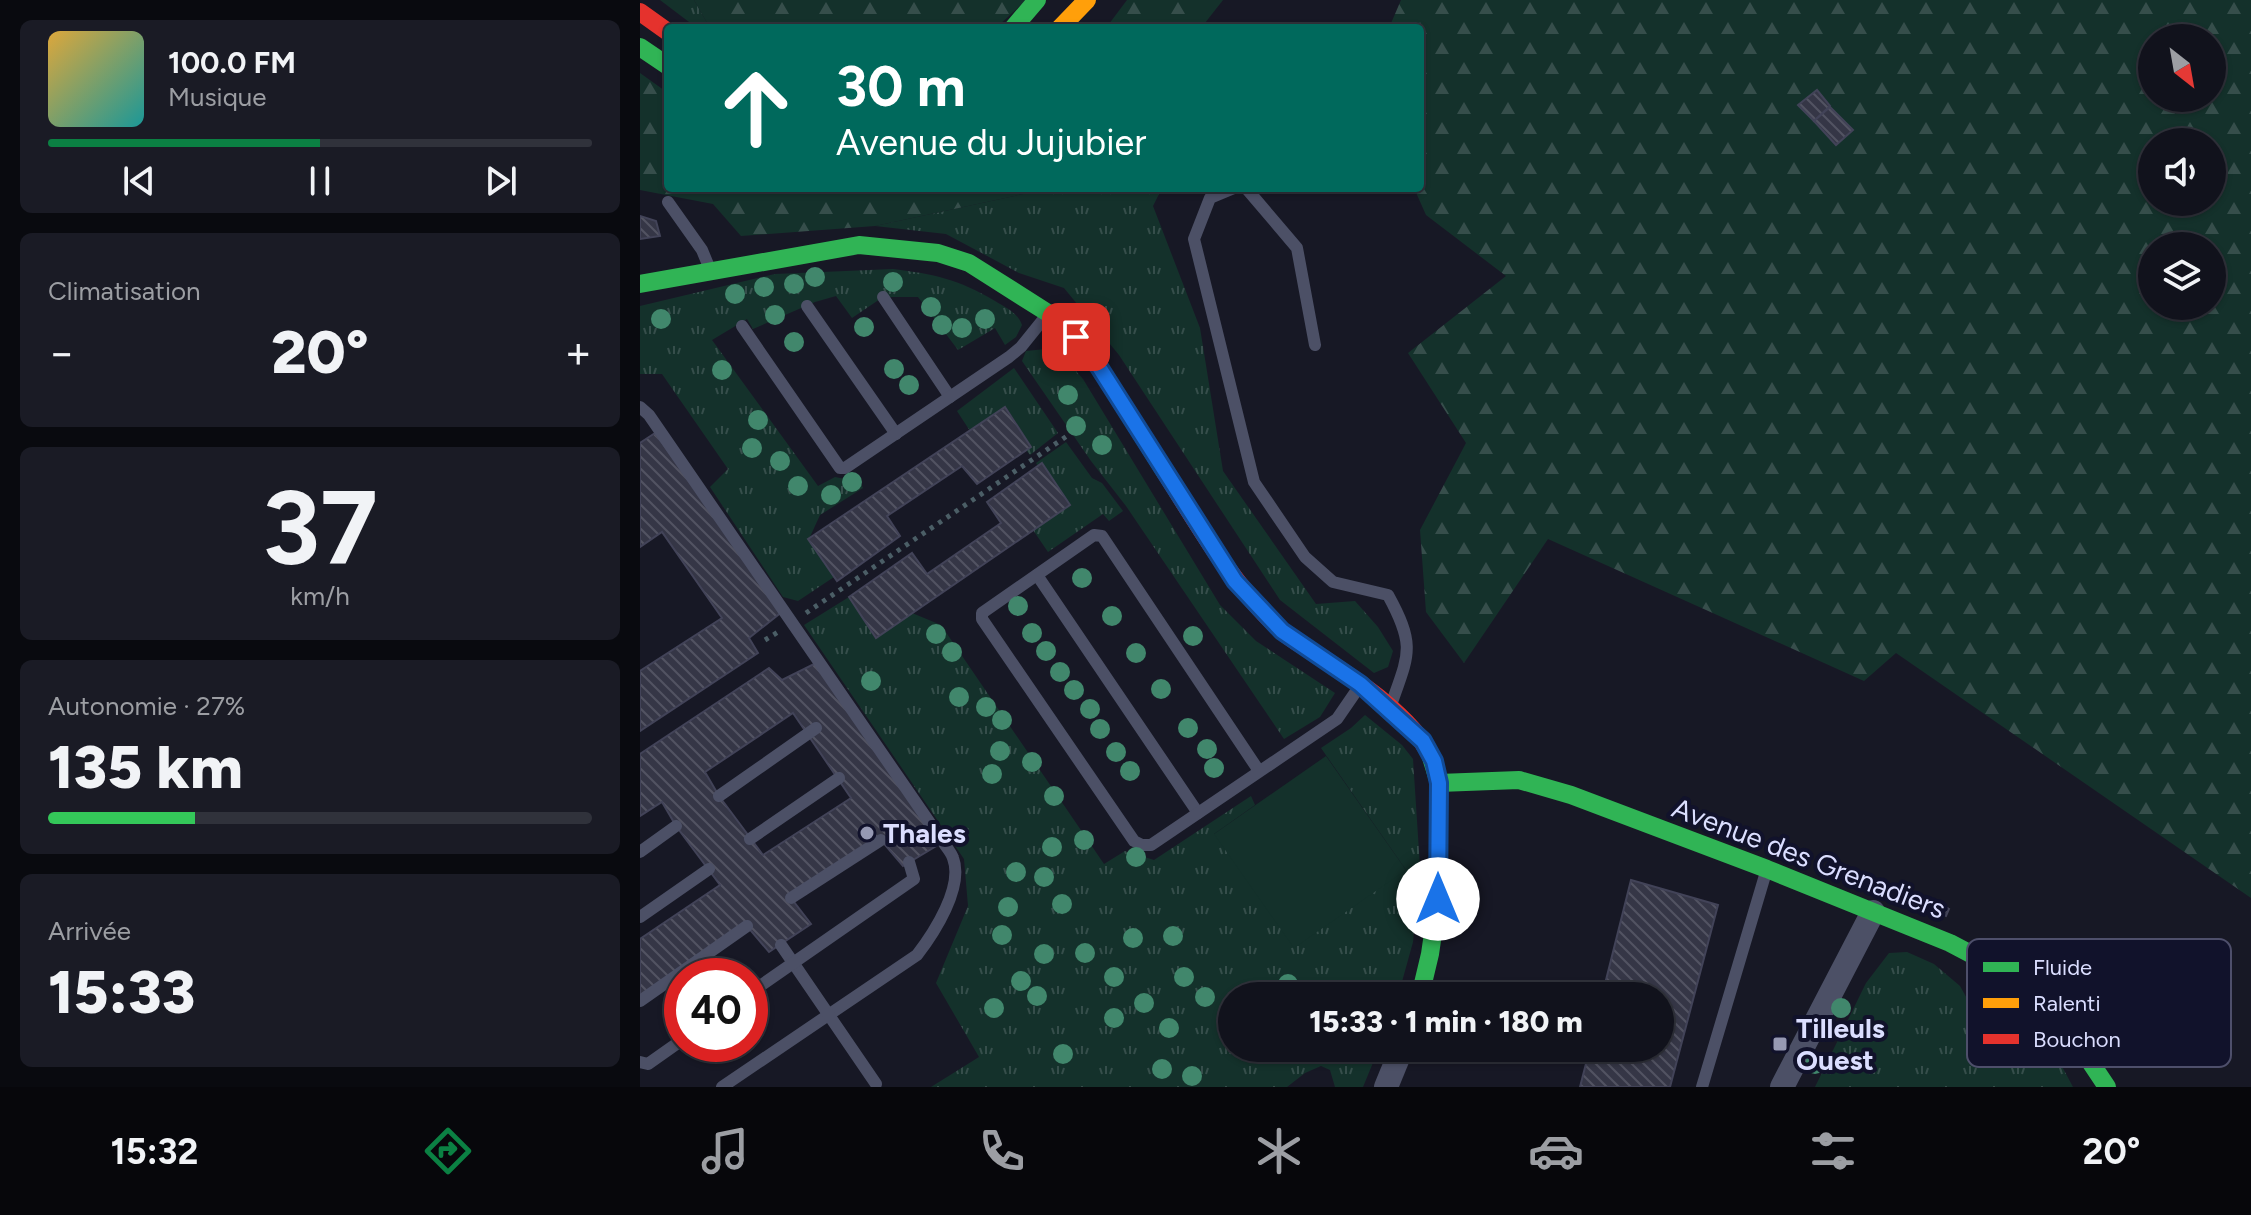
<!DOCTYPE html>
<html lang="fr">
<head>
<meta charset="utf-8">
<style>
  :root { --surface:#11121c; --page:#1a1b25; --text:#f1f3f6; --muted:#9c9ea3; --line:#30323b; --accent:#0b8043 }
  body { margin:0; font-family:Figtree,sans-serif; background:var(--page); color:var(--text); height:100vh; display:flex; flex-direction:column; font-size:30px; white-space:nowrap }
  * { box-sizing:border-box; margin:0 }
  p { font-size:26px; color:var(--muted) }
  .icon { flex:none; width:44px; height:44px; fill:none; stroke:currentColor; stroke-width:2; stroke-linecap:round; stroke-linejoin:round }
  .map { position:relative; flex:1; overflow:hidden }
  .panel { display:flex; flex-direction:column; gap:20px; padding:20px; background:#090a0f; width:640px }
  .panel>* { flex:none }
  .banner { position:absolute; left:24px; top:24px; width:760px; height:168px; border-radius:8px; box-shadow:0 2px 6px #0004,0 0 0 2px var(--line); background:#00695c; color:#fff; overflow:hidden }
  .needle { width:52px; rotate:149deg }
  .tools { position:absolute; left:1498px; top:24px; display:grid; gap:16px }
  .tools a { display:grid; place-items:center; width:88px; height:88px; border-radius:50%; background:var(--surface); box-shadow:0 2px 6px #0004,0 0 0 2px var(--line); font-size:40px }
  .speed { position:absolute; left:24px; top:958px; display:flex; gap:16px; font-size:40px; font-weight:700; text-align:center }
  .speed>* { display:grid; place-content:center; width:104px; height:104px; border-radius:50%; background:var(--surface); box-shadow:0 2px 6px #0004,0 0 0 2px var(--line); line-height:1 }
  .speed .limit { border:12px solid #d22; background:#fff; color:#111 }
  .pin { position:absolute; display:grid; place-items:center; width:68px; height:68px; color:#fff; margin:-34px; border-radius:16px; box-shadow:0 4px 12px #0006 }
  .me { position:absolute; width:88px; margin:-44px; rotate:0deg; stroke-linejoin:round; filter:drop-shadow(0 0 6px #0008) }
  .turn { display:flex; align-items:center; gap:28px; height:168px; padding:0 40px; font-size:36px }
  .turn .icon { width:104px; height:104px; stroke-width:2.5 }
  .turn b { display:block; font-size:56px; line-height:68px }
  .big { font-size:60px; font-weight:800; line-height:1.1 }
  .panel .card { flex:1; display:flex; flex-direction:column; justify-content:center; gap:12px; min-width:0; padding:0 28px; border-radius:12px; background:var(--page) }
  .panel .dial { align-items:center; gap:0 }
  .dial b { font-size:104px; line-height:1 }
  .song { display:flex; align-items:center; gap:24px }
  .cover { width:96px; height:96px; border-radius:12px; background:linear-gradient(135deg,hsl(40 70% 55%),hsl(180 70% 35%)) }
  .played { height:8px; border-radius:4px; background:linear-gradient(90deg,var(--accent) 50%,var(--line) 50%) }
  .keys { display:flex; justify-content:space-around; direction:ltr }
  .heat { display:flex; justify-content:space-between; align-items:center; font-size:44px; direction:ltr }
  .charge { height:12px; border-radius:6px; background:linear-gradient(90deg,#34c759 27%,var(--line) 0) }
  .trip { position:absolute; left:578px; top:982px; width:456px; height:80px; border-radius:40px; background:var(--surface); box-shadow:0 2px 6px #0004,0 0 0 2px var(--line); font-weight:800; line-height:80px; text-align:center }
  .tabs { display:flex; height:128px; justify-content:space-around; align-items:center; background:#07070b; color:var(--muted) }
  .tabs .icon { width:56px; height:56px }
  .tabs .current { color:var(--accent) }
  .tabs b { font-size:36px; color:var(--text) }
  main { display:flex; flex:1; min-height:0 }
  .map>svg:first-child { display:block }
  .grass { fill:url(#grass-tufts) }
  .forest { fill:url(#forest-firs); fill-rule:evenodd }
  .park { fill:#14312b }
  .building { fill:url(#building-back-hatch); stroke:#424358; stroke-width:2; fill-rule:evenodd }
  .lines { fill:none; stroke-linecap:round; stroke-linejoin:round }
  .path { stroke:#4b5e66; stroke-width:5; stroke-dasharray:4 6; stroke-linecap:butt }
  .lane { stroke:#4c5066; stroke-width:12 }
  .street { stroke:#4c5066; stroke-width:24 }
  .fast { stroke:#30b455; stroke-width:18 }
  .slow { stroke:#ff9f0a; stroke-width:18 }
  .jam { stroke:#e5322d; stroke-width:18 }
  .tree { fill:#41876c }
  .route-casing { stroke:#114b97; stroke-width:20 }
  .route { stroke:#1a73e8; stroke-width:14 }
  .poi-dot { fill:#9699b3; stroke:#11122b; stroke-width:3 }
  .labels { text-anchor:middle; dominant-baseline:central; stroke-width:8; stroke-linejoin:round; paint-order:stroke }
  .poi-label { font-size:28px; font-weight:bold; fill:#dbdeff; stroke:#11122b; text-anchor:start }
  .street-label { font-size:28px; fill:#dbdeff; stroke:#11122b }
  .key { fill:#11122b; stroke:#4e4f6b; stroke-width:2 }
  .key-label { font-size:22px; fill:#dbdeff }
</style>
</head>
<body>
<main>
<section class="panel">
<div class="card">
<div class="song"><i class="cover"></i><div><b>100.0 FM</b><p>Musique</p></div></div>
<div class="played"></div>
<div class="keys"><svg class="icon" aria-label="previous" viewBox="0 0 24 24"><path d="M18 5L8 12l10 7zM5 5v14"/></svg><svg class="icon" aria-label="pause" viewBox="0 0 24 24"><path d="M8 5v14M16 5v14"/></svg><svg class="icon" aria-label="next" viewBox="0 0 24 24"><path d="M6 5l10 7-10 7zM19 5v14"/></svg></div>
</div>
<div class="card"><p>Climatisation</p>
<div class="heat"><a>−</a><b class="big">20°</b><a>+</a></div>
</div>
<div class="card dial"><b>37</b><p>km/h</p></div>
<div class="card"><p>Autonomie · 27%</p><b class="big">135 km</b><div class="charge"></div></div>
<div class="card"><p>Arrivée</p><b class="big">15:33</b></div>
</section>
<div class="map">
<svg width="1611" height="1087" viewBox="0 0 1611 1087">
  <defs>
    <pattern id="grass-tufts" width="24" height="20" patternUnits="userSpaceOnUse" patternTransform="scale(2)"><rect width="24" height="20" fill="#14312b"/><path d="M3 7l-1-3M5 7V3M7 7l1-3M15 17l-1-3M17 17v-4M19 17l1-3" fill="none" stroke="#364e4b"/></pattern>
    <pattern id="forest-firs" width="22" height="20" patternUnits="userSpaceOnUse" patternTransform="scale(2)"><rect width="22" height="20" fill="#14312b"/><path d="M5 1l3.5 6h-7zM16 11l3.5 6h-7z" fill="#364e4b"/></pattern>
    <pattern id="building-back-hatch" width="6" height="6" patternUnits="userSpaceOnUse" patternTransform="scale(2)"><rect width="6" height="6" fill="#353646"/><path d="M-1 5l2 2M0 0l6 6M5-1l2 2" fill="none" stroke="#525362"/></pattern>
  </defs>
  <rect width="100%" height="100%" fill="#171825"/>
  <g class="grass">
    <polygon points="20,0 54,0 70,28 57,28"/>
    <polygon points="411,188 522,188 513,206 560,328 583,471 676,604 715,601 738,627 753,651 748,667 734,673 640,600 479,355 424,288 379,273 306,234 235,226"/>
    <path d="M253 269C294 274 318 279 355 301 366 308 377 312 382 325L376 337 365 345 355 328 318 350 278 297H243L212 318 196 296 175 302 113 329 107 319 72 340 178 486 195 477 220 482 223 488 180 515 169 539 194 577 158 601 143 597 70 487 88 469 22 374H0V306L135 274Z"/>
    <polygon points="416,348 443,379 580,605 616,641 695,693 680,717 644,739 486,506 451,461 382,361 386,351"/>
    <polygon points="374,368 418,433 390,455 386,450 391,446 366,407 330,431 317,411"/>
    <polygon points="426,442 452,478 462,483 483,511 469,521 463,514 408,552 393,530 430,505 402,464 398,466 396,463"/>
    <polygon points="209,597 235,638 272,613 301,625 464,864 485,851 514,860 611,796 615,805 574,834 766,870 681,748 711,728 725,715 762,745 773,759 780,867 773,942 758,996 592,996 592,1048 739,1048 723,1087 695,1087 690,1070 681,1066 665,1073 647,1087 291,1087 339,1057 296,983 328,906 324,859 164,625"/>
    <polygon points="1267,952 1294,964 1320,986 1330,1004 1363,1022 1376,1008 1417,1057 1433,1087 1175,1087 1226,983 1249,953"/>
  </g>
  <g class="forest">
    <polygon points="54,0 386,0 356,28 70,28"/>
    <polygon points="487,0 583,0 561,28 466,28"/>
    <path d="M761 0H1611V898L1256 653 1224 681 908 539 824 663 786 612 780 530 826 443 768 353 866 276 786 215 774 188H780V28H749ZM1512 38H1572V98H1512ZM1512 142H1572V202H1512ZM1512 246H1572V306H1512Z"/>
    <polygon points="0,73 28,93 28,188 411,188 235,226 101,236 73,204 0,190"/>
  </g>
  <polygon class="park" points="686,756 766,870 654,948 574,834"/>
  <g class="building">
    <polygon points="1177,90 1190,106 1174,121 1158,105"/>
    <polygon points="1190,107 1213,130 1196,145 1174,121"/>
    <polygon points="0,216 16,221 20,236 0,239"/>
    <polygon points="365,407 391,447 337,484 322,466 247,516 260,536 197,581 168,539"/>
    <polygon points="15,433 143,611 109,638 118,653 0,731 0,671 82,618 22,532 0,547 0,443"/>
    <polygon points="402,463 430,505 236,638 209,597 272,553 287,574 361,523 347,502"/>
    <path d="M176 663 303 842 263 866 241 840 151 898 171 924 129 952 107 926 0 1001V939L80 885 36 826 22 802 0 816V754L129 668 142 680ZM153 713 211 798 123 855 79 796 65 772Z"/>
    <polygon points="991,880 1078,905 1030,1087 940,1087 950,1048 1020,1048 1020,996 962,996"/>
    <polygon points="1294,901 1309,909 1306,916 1290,908"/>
  </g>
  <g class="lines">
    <g class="path">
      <polyline points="166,613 427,436"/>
      <polyline points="125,640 138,632"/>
    </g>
    <g class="lane">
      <path d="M594 188 570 198 554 239 614 482 665 557 693 582 748 595C776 646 769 654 751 705"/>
      <polyline points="606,188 657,248 675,345"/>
      <polyline points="28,202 62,250 69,267"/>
      <polyline points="243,297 310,397"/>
      <polyline points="167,306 256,434"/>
      <polyline points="102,326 200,468 205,468 369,357 381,347 406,316"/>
      <path d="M0 407 9 415 303 842C306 847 311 852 313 858 324 887 294 933 277 955L82 1087"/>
      <polyline points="397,575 558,813"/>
      <polyline points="619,771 462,536 454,535 342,613 342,619 494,841 502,845 511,845 697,719 719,687"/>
      <polyline points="79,796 176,728"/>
      <polyline points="110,839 199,778"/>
      <polyline points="0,852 36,826"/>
      <polyline points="151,898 241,840"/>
      <polyline points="0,917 69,869"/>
      <polyline points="141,945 236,1084"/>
      <polyline points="110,993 274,879 269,862"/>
      <polyline points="0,1001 107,926"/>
      <polyline points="0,1062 8,1064 42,1040"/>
      <polyline points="1062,1087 1126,872"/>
    </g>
    <g class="street">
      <polyline points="746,1087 762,1048"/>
      <polyline points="1142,1087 1233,912"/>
    </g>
    <g class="fast">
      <polyline points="373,28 397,0"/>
      <polyline points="0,47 28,66"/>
      <polyline points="0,284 219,245 298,253 329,263 408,313 436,337 459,367 525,472"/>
      <polyline points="799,783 879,780 931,795 1127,869 1310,943 1348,963 1379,984 1443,1051 1467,1087"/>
      <polyline points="780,996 790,954 798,899 799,783 790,754"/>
    </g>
    <polyline class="slow" points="420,28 447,0"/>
    <g class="jam">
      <polyline points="0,12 28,32"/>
      <path d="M525 472C560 527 592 585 641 630 651 639 664 646 676 654 715 680 768 713 790 754"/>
    </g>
  </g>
  <g class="tree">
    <circle cx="175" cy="277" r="10"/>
    <circle cx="253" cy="282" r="10"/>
    <circle cx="154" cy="284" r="10"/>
    <circle cx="124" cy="287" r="10"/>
    <circle cx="95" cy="294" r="10"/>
    <circle cx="291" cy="307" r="10"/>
    <circle cx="135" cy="315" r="10"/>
    <circle cx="21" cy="319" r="10"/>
    <circle cx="345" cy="319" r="10"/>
    <circle cx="302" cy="325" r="10"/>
    <circle cx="224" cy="327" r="10"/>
    <circle cx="322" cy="328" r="10"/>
    <circle cx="154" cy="342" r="10"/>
    <circle cx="254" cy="369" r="10"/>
    <circle cx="82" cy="370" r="10"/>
    <circle cx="269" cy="385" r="10"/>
    <circle cx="428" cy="395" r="10"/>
    <circle cx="118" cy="420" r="10"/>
    <circle cx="436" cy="426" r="10"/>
    <circle cx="462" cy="445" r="10"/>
    <circle cx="112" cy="448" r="10"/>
    <circle cx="140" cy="461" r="10"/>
    <circle cx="212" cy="482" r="10"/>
    <circle cx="158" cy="486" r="10"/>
    <circle cx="191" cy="495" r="10"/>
    <circle cx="442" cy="578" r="10"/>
    <circle cx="378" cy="606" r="10"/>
    <circle cx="472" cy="616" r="10"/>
    <circle cx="392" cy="633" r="10"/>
    <circle cx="296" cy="634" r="10"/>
    <circle cx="553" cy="636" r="10"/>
    <circle cx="406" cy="651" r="10"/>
    <circle cx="312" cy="652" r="10"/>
    <circle cx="496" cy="653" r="10"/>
    <circle cx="420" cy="672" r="10"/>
    <circle cx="231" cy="681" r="10"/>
    <circle cx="521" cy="689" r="10"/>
    <circle cx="434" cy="690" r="10"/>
    <circle cx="319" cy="697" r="10"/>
    <circle cx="346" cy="707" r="10"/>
    <circle cx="450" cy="709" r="10"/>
    <circle cx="362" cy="720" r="10"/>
    <circle cx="548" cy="728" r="10"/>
    <circle cx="460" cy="729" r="10"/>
    <circle cx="567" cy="749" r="10"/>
    <circle cx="360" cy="751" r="10"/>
    <circle cx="476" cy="752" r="10"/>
    <circle cx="392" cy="762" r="10"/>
    <circle cx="574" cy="768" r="10"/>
    <circle cx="490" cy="771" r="10"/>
    <circle cx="352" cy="774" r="10"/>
    <circle cx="414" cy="796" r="10"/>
    <circle cx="444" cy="840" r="10"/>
    <circle cx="412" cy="847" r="10"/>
    <circle cx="496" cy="857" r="10"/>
    <circle cx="376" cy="872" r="10"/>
    <circle cx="404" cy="877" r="10"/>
    <circle cx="422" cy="904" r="10"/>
    <circle cx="368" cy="907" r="10"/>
    <circle cx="362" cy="935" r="10"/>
    <circle cx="533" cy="936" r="10"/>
    <circle cx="493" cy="938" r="10"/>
    <circle cx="445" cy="953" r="10"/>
    <circle cx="404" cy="954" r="10"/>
    <circle cx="474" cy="977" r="10"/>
    <circle cx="544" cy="977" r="10"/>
    <circle cx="381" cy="981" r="10"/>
    <circle cx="648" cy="984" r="10"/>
    <circle cx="397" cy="996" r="10"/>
    <circle cx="565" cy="997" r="10"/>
    <circle cx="504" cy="1003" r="10"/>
    <circle cx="354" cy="1008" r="10"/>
    <circle cx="1201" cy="1008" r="10"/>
    <circle cx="474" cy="1018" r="10"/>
    <circle cx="529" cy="1028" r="10"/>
    <circle cx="423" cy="1054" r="10"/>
    <circle cx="1175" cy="1064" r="10"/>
    <circle cx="522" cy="1069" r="10"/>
    <circle cx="552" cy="1076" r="10"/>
  </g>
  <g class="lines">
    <defs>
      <polyline id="route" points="436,337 459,367 595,581 642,631 720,684 783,741 794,761 799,783 798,899"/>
    </defs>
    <use href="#route" class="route-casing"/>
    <use href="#route" class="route"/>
  </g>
  <g class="poi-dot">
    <circle cx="227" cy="833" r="8"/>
    <rect x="1132" y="1036" width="16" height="16" rx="4"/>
  </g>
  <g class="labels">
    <g class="poi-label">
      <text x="243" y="833">Thales</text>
      <text x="1156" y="1028">Tilleuls<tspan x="1156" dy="32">Ouest</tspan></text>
    </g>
    <g class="street-label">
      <text transform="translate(1169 858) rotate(21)">Avenue des Grenadiers</text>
    </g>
  </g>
  <rect x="1327" y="939" width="264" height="128" rx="12" class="key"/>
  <rect x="1343" y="962" width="36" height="10" fill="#30b455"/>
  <rect x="1343" y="998" width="36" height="10" fill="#ff9f0a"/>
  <rect x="1343" y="1034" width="36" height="10" fill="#e5322d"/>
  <g class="key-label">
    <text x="1393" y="975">Fluide</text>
    <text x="1393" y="1011">Ralenti</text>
    <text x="1393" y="1047">Bouchon</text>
  </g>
</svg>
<div class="tools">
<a><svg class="needle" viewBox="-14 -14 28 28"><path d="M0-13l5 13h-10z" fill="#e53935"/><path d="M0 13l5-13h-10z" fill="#9c9ea3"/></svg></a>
<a><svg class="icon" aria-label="sound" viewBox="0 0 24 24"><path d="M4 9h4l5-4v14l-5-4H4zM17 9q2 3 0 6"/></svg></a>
<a><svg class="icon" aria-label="layers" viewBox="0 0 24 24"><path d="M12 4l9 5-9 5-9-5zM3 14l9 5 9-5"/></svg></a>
</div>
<div class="speed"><div class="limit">40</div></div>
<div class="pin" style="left:436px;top:337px;background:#d93025"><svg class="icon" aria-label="arrive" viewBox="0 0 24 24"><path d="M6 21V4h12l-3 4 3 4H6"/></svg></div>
<svg class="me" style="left:798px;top:899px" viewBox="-20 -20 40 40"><circle r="19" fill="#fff"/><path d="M0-13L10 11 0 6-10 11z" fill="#1a73e8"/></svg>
<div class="trip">15:33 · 1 min · 180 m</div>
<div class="banner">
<div class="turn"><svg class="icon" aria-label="ahead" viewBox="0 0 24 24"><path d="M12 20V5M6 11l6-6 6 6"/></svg><div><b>30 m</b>Avenue du Jujubier</div></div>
</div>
</div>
</main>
<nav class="tabs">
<b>15:32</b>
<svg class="icon current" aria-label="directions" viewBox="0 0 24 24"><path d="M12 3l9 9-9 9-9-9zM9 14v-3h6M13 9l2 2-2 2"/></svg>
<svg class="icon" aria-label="music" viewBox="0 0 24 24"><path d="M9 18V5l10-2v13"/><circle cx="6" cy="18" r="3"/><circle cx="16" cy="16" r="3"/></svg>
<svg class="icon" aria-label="phone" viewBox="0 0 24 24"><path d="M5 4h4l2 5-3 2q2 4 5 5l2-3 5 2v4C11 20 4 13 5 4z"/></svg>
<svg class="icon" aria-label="climate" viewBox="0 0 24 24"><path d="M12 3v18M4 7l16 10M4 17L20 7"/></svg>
<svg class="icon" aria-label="car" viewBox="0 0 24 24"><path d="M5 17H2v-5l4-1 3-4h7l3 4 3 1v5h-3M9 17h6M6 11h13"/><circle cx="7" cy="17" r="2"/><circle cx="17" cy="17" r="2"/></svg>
<svg class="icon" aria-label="filters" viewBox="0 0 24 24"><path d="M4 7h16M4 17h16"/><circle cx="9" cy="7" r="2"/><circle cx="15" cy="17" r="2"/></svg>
<b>20°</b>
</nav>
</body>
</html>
